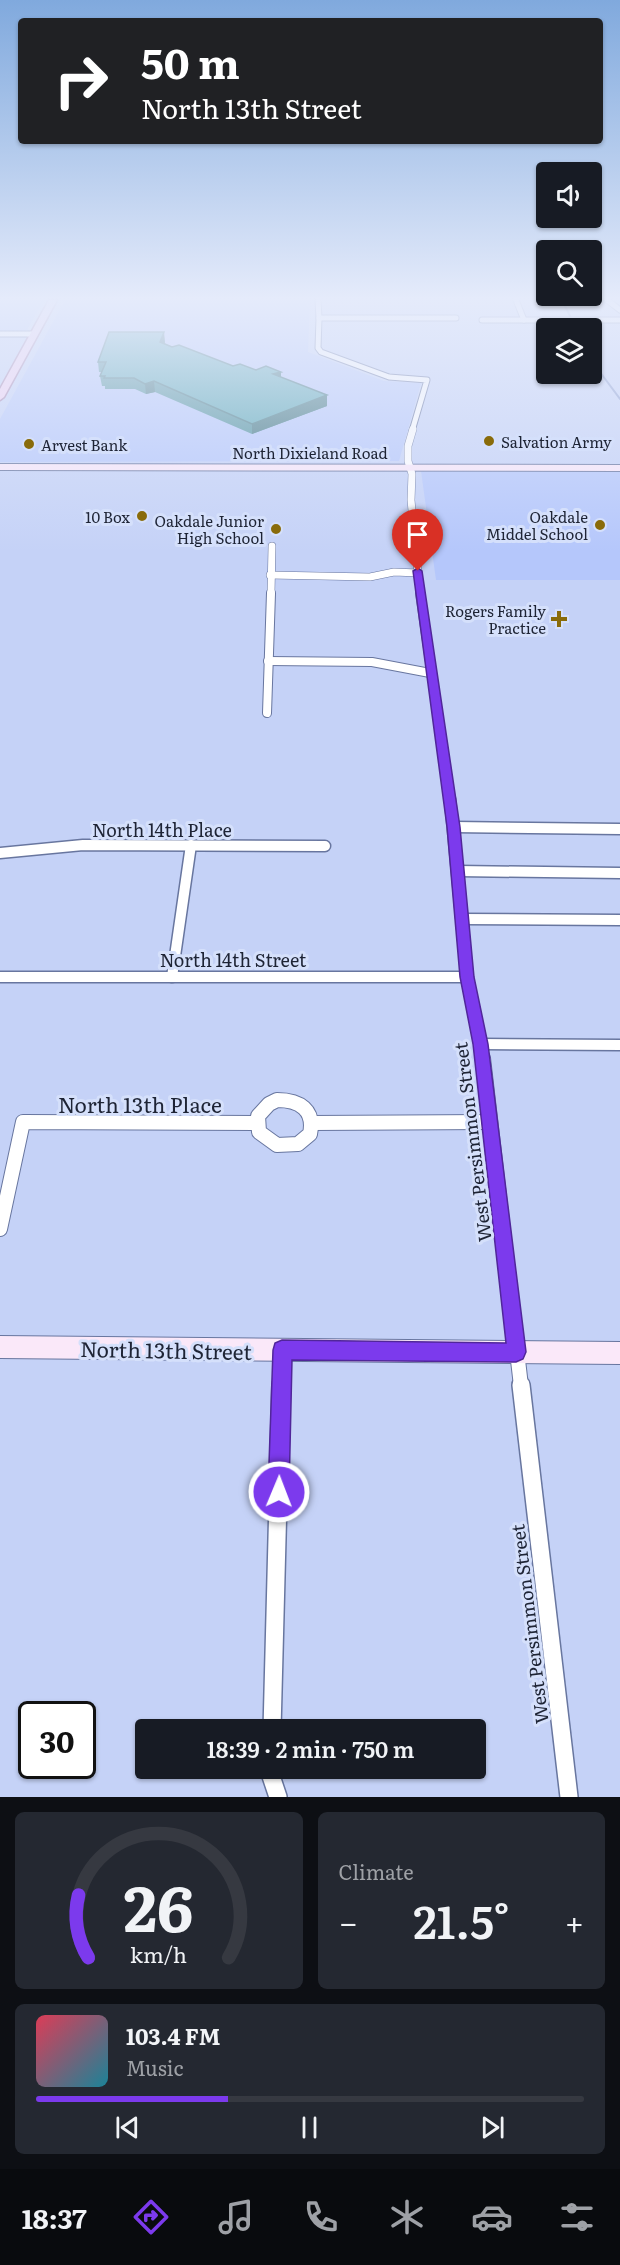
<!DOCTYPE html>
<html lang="en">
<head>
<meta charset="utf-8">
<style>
  :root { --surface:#171b24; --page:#242831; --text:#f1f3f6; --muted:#9ea1a6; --line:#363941; --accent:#7c3aed }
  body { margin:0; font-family:Literata,serif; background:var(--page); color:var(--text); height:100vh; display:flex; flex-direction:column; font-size:22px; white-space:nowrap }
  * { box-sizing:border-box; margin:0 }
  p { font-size:20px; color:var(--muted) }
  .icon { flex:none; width:33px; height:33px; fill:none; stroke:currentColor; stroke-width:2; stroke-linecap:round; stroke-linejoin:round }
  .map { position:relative; height:1797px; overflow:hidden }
  .panel { display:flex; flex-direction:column; gap:15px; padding:15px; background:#0d0f14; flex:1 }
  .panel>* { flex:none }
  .guide { position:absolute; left:18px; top:18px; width:585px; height:126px; border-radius:6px; box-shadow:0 2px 4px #0004; background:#202124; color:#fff; overflow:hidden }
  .controls { position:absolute; left:536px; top:162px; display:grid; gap:12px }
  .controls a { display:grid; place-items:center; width:66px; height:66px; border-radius:6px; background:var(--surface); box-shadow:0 2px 4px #0004; font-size:30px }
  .speed { position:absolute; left:18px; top:1701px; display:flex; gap:12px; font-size:30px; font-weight:700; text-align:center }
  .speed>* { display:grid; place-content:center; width:78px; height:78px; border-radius:50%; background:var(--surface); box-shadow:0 2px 4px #0004; line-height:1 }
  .speed .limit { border:3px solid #111; border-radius:9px; background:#fff; color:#111 }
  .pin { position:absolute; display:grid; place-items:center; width:51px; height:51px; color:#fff; margin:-62px -26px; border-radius:50% 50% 50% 0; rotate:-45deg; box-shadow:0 0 6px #0007 }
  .pin .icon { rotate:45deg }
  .me { position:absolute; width:66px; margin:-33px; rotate:1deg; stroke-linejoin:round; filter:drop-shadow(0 0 4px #0008) }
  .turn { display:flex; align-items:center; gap:21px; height:126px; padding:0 24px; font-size:27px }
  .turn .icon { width:78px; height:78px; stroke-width:2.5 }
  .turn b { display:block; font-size:42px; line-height:51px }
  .big { font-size:45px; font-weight:600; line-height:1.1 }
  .panel .widget { flex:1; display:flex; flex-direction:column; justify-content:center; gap:9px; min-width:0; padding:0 21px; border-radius:9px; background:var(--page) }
  .panel .dial { align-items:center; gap:0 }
  .dial svg { height:156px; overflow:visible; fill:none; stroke:var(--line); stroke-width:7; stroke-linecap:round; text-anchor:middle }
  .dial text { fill:var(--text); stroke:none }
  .song { display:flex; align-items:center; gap:18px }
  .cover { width:72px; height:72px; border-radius:9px; background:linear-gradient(135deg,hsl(350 70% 55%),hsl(190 70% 35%)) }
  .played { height:6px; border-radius:3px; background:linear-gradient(90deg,var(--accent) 35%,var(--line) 35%) }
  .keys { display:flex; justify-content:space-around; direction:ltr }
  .heat { display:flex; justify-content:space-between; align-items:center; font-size:33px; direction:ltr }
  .panel .tiles { flex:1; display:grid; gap:15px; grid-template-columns:1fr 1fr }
  .widget:last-child { grid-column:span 2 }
  .trip { position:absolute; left:135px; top:1719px; width:351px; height:60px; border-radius:6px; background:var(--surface); box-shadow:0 2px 4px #0004; font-weight:600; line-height:60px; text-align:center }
  .menu { display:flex; height:96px; justify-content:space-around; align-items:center; background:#090b0e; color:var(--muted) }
  .menu .icon { width:42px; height:42px }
  .menu .current { color:var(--accent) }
  .menu b { font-size:27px; color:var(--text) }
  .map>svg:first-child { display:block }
  .built { fill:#b5c7fb }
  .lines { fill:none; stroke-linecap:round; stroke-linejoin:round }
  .stream { stroke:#8598cc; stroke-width:2 }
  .minor-far5-casing { stroke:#68769f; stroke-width:7 }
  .minor-far4-casing { stroke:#68769f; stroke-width:8 }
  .minor-far3-casing { stroke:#68769f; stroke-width:10 }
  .minor-far2-casing { stroke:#68769f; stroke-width:13 }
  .minor-far1-casing { stroke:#68769f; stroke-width:16 }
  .minor-casing { stroke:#68769f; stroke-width:20 }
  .secondary-casing { stroke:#68769f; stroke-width:2 }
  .primary-casing { stroke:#a681ab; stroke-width:3 }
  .minor-far5 { stroke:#fff; stroke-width:5 }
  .minor-far4 { stroke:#fff; stroke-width:7 }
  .minor-far3 { stroke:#fff; stroke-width:8 }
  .minor-far2 { stroke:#fff; stroke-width:10 }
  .minor-far1 { stroke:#fff; stroke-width:14 }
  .minor { stroke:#fff; stroke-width:17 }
  .secondary { fill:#fae8f9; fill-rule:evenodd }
  .primary { fill:#f5d1f2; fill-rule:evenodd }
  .wall { fill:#498e99 }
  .shaded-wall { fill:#3c747d }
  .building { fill:#55a5b2; stroke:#3c747d; stroke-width:1.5 }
  .route { fill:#7c3aed; stroke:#51269a; stroke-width:1.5 }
  .poi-dot { fill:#896b0a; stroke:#d5e0fb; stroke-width:2 }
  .labels { text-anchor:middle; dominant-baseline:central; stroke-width:6; stroke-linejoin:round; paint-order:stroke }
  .far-poi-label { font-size:15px; fill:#1e2435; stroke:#d5e0fb; text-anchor:end }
  .far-street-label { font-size:15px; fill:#1e2435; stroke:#d5e0fb }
  .street-label { font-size:18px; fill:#1e2435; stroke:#d5e0fb }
  .near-street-label { font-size:21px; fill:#1e2435; stroke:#d5e0fb }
</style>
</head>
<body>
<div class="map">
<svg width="620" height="1797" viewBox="0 0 620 1797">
  <rect width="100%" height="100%" fill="#c5d2f7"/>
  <g class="built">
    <polygon points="0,300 44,300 27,330 21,332 0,332"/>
    <polygon points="65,300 310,300 308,352 384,381 421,383 399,461 0,462 0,419"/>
    <polygon points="620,470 620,580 436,580 421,471"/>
  </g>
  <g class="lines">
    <g class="stream">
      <polyline points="562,300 576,328"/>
      <polyline points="591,360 620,399"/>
    </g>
    <defs>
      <g id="minor-far5">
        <polyline points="318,300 319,318 456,318"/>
        <polyline points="516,300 524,320"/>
        <polyline points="607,300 620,310"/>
        <polyline points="319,318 318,348 321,352 389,377 427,380 412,431"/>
        <polyline points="482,320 620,320"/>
        <polyline points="0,334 35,334"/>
      </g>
      <g id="minor-far4">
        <polyline points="413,429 408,446 408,461 412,474 411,500 420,594"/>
        <polyline points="270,575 370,577 394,572 418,573"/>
        <polyline points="271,594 272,546"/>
      </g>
      <g id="minor-far3">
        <polyline points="420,593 450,800"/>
        <polyline points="268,661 372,662 430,673"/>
        <polyline points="267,713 271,593"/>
      </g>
      <g id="minor-far2">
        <polyline points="450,799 467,977 483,1060"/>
        <polyline points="454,827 620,829"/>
        <polyline points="0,853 83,845 325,846"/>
        <polyline points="458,871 620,873"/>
        <polyline points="462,919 620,920"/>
        <polyline points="0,977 467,977"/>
        <polyline points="172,977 191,845"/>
        <polyline points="481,1044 620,1045"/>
      </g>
      <g id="minor-far1">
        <polyline points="483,1058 521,1386"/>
        <path d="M277 1100C300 1100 315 1110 310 1134L298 1144 277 1145 259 1132 258 1116 269 1104Z"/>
        <polyline points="312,1123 489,1122"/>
        <polyline points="0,1229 23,1122 257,1123"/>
        <polyline points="281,1386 282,1350"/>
      </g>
      <g id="minor">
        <polyline points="521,1385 569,1797"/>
        <polyline points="272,1730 281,1385"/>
        <polyline points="271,1768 271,1776 278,1797"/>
      </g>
      <g id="secondary">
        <polygon points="0,464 620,465 620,471 0,470"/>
        <polygon points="0,1336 620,1342 620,1364 0,1358"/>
      </g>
      <polygon id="primary" points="49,300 57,300 4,397 0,400 0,389"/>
    </defs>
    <use href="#minor-far5" class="minor-far5-casing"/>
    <use href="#minor-far4" class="minor-far4-casing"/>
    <use href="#minor-far3" class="minor-far3-casing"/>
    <use href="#minor-far2" class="minor-far2-casing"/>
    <use href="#minor-far1" class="minor-far1-casing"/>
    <use href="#minor" class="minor-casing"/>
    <use href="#secondary" class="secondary-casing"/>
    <use href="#primary" class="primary-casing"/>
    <use href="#minor-far5" class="minor-far5"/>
    <use href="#minor-far4" class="minor-far4"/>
    <use href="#minor-far3" class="minor-far3"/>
    <use href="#minor-far2" class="minor-far2"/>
    <use href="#minor-far1" class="minor-far1"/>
    <use href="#minor" class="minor"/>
    <use href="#secondary" class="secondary"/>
    <use href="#primary" class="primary"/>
  </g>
  <polygon class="wall" points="165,342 164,343 172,347 233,366 256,370 281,378 327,395 327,406 252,434 155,392 146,394 135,389 105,389 105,386 102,386 100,376 102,372 99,372 98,362"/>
  <g class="shaded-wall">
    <polygon points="164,332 165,342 161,352 160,342"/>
    <polygon points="281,372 281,382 273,374"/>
    <polygon points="154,381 155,392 146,394 145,384"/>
    <polygon points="327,395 327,406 252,434 252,424"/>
  </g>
  <polygon class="building" points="109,332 164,332 160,342 172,347 179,345 233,366 240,364 256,370 266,366 281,372 273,374 327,395 252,424 154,381 145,384 134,378 104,378 105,376 100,376 106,362 98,362"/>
  <linearGradient id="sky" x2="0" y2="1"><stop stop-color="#80a9dd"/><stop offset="0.54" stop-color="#e5ebfb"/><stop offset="1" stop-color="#e5ebfb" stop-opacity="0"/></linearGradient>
  <rect width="620" height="552" fill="url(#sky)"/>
  <polygon class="route" points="418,568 422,571 460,827 474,977 488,1044 526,1352 523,1359 516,1362 292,1360 289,1492 286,1500 279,1503 271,1500 268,1492 273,1350 275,1343 282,1340 506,1343 473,1044 460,977 447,827 413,571"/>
  <g class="poi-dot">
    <circle cx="489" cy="441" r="6"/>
    <circle cx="29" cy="444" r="6"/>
    <circle cx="142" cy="516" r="6"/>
    <circle cx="600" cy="525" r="6"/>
    <circle cx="276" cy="529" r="6"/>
    <path d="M556 610h6v6h6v6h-6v6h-6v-6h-6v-6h6z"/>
  </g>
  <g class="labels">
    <g class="far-poi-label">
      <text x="501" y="441" text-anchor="start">Salvation Army</text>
      <text x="41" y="444" text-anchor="start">Arvest Bank</text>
      <text x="130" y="516">10 Box</text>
      <text x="588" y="516">Oakdale<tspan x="588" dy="17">Middel School</tspan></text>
      <text x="264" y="520">Oakdale Junior<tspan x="264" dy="17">High School</tspan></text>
      <text x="546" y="610">Rogers Family<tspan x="546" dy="17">Practice</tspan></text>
    </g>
    <g class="far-street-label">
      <text x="310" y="452">North Dixieland Road</text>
    </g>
    <g class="street-label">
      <text x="162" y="829">North 14th Place</text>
      <text x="233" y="959">North 14th Street</text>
      <text transform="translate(472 1142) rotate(-97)">West Persimmon Street</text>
      <text transform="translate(529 1624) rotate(-97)">West Persimmon Street</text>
    </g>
    <g class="near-street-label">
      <text x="140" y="1103">North 13th Place</text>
      <text transform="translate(166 1349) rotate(1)">North 13th Street</text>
    </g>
  </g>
</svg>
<div class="controls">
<a><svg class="icon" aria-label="sound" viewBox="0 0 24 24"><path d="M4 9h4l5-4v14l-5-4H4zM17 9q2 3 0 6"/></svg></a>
<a><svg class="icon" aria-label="search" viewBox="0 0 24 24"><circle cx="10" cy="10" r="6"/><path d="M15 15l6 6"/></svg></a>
<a><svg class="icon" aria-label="layers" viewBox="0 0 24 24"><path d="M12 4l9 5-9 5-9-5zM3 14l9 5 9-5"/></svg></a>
</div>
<div class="speed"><div class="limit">30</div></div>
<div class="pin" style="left:418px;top:571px;background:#d93025"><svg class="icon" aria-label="arrive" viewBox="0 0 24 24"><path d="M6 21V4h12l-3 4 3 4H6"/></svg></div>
<svg class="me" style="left:279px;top:1492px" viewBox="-20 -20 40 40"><circle r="17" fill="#7c3aed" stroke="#fff" stroke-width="3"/><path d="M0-11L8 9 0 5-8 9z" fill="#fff"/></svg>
<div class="trip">18:39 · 2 min · 750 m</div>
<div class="guide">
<div class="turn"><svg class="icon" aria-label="right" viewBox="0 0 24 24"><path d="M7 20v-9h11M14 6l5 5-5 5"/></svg><div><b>50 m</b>North 13th Street</div></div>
</div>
</div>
<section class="panel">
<div class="tiles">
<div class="widget dial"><svg viewBox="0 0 100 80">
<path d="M14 69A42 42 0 1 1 86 69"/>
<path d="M14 69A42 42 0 0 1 9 37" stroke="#7c3aed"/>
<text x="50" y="56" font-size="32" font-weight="700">26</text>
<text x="50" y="72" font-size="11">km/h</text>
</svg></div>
<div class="widget"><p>Climate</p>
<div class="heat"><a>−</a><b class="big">21.5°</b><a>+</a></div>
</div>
<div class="widget">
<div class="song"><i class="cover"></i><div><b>103.4 FM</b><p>Music</p></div></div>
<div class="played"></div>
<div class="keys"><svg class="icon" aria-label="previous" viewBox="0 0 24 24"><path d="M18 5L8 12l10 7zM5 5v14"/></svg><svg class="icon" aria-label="pause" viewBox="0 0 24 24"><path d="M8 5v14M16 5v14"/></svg><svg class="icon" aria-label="next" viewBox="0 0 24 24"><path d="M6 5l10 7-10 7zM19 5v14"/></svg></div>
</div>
</div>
</section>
<nav class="menu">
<b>18:37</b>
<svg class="icon current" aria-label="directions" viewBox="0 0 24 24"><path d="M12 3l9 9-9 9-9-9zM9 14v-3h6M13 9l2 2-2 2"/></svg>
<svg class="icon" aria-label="music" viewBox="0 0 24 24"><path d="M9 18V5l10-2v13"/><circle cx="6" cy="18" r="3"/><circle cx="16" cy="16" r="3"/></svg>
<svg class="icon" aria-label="phone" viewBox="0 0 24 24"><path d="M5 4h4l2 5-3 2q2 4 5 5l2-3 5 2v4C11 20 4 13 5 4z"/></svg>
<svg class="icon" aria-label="climate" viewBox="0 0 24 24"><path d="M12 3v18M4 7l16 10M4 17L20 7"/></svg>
<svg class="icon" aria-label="car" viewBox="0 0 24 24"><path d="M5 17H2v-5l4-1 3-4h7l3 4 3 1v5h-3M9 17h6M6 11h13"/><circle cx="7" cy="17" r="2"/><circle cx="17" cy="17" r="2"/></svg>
<svg class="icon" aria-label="filters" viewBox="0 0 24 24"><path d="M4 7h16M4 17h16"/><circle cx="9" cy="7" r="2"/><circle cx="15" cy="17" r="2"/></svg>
</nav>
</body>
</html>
